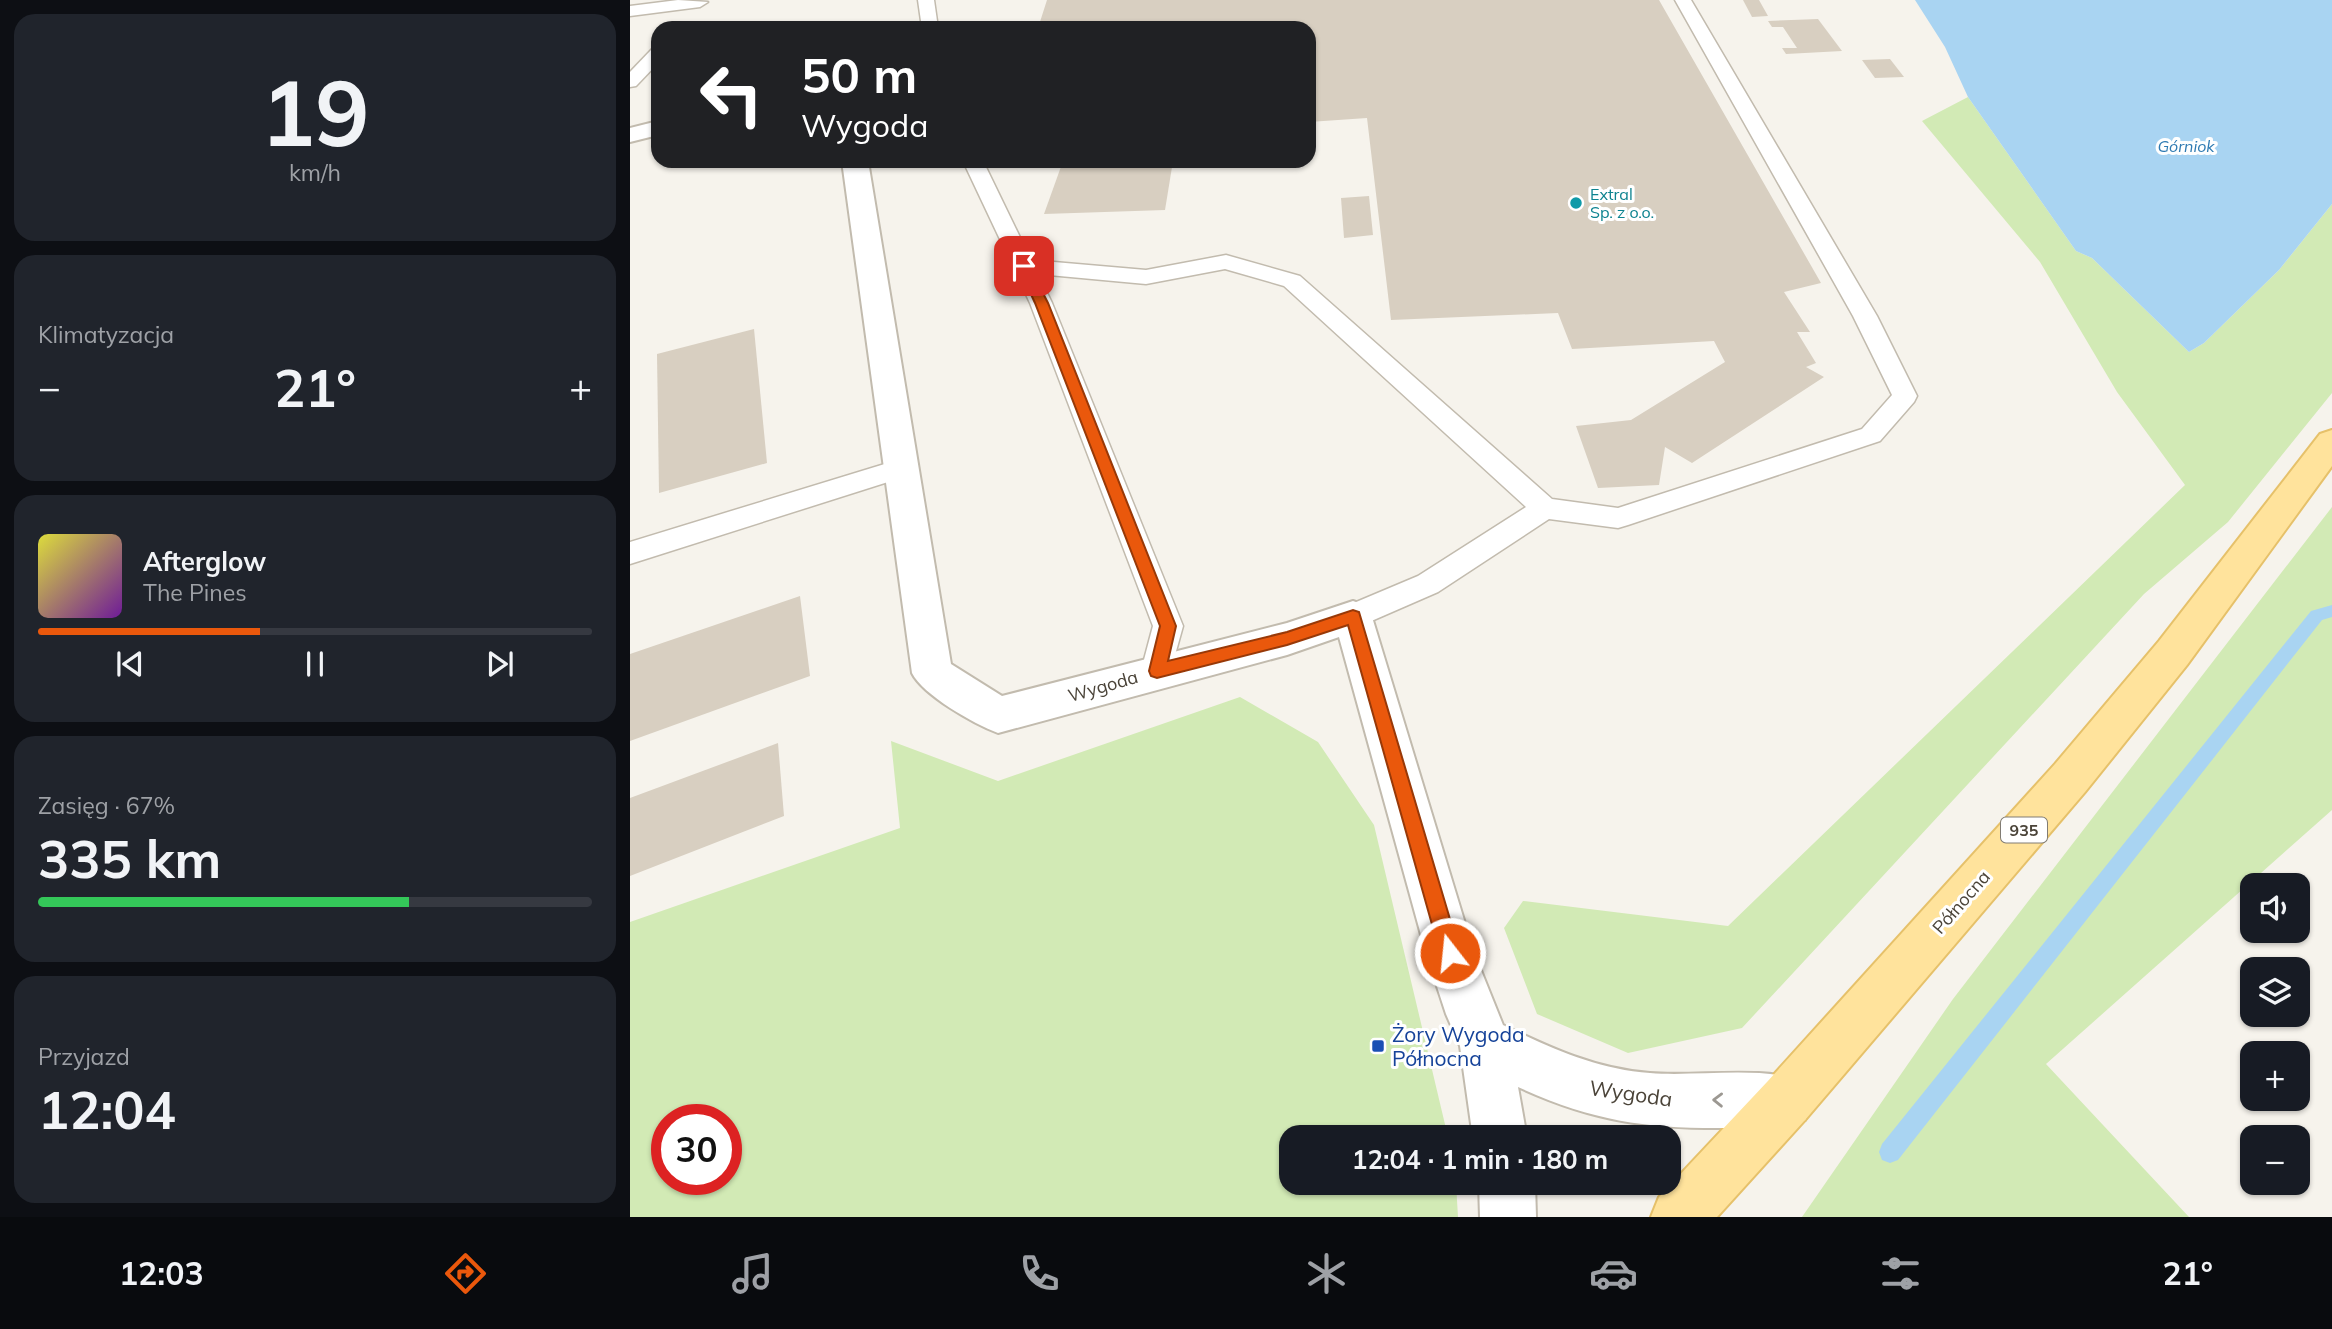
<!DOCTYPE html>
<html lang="pl">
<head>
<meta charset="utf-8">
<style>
  :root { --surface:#171b24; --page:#20242c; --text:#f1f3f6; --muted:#9ea1a6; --line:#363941; --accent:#ea580c }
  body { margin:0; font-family:Mulish,sans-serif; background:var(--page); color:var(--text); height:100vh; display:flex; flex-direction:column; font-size:26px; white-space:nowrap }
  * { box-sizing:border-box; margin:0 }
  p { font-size:23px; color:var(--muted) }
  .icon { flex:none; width:38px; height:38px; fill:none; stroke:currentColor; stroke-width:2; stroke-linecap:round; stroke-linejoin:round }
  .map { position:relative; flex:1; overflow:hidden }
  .sheet { display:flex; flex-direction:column; gap:14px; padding:14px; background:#0d0f14; width:630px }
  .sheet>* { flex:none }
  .banner { position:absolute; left:21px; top:21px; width:665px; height:147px; border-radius:21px; box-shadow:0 2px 5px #0004; background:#202124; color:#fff; overflow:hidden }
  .tools { position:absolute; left:1610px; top:873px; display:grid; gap:14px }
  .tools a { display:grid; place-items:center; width:70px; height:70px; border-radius:14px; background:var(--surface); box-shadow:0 2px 5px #0004; font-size:35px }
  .speed { position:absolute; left:21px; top:1104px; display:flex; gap:14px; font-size:35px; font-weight:700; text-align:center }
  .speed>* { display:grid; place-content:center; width:91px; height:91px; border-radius:50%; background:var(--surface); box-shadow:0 2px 5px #0004; line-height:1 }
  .speed .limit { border:10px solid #d22; background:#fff; color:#111 }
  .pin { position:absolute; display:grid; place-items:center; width:60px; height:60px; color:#fff; margin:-30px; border-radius:14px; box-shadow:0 4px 10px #0006 }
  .me { position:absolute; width:77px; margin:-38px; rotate:344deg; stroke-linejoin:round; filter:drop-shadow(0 0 5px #0008) }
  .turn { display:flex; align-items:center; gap:24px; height:147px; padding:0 35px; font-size:32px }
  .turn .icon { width:91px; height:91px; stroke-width:2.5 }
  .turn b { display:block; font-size:49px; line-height:60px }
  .big { font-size:52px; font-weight:700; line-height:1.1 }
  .sheet .tile { flex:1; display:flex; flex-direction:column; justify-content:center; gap:10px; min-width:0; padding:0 24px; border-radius:21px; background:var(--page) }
  .sheet .dial { align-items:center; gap:0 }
  .dial b { font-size:91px; line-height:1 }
  .song { display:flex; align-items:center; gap:21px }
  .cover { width:84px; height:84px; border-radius:10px; background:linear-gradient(135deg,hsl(60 70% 55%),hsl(280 70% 35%)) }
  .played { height:7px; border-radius:4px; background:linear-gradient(90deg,var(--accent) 40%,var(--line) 40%) }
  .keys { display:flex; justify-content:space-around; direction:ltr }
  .heat { display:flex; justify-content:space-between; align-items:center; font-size:38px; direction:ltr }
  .charge { height:10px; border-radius:5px; background:linear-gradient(90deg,#34c759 67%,var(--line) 0) }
  .trip { position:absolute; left:649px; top:1125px; width:402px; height:70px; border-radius:21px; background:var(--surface); box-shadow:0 2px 5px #0004; font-weight:700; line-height:70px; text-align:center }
  .tabs { display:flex; height:112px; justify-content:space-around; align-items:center; background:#090b0e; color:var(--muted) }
  .tabs .icon { width:49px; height:49px }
  .tabs .current { color:var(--accent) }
  .tabs b { font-size:32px; color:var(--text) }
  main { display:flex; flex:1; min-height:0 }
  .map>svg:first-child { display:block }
  .green { fill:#d2eab5; fill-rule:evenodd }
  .water { fill:#a9d4f2 }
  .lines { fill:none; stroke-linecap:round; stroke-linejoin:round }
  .stream { fill:#a9d4f2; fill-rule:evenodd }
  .building { fill:#d8cfc1 }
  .service-casing { stroke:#c2bbae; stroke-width:3 }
  .minor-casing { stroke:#c2bbae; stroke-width:4 }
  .primary-casing { stroke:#e6c16a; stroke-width:4 }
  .service { fill:#fff; fill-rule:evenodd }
  .minor { fill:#fff; fill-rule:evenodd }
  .primary { fill:#ffe39c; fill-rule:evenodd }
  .oneway { stroke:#9c9892 }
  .route { fill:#ea580c; stroke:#983908; stroke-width:2 }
  .culture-dot { fill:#0f9aa8; stroke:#fff; stroke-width:2.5 }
  .transit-dot { fill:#1a4fb4; stroke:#fff; stroke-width:2.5 }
  .labels { text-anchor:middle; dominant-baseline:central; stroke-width:6; stroke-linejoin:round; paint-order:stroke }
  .far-water-label { font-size:16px; font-style:italic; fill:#2e7ab2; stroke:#fff }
  .far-culture-label { font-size:16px; fill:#0d838f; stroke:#fff; text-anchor:start }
  .shield { fill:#fff; stroke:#817c74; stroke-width:2 }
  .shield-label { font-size:16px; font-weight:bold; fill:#4b4439 }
  .street-label { font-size:18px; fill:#4b4439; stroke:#fff }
  .near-transit-label { font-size:21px; fill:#164399; stroke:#fff; text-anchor:start }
  .near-street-label { font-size:21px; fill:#4b4439; stroke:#fff }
</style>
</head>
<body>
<main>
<section class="sheet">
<div class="tile dial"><b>19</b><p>km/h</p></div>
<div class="tile"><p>Klimatyzacja</p>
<div class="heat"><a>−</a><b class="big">21°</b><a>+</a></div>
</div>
<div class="tile">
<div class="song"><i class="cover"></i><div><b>Afterglow</b><p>The Pines</p></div></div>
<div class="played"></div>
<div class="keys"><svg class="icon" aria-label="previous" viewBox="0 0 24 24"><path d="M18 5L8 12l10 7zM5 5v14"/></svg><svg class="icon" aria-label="pause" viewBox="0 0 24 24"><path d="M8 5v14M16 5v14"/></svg><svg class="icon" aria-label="next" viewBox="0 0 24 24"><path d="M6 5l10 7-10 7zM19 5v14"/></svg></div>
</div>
<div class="tile"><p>Zasięg · 67%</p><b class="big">335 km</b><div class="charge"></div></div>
<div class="tile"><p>Przyjazd</p><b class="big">12:04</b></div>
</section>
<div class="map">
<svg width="1702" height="1217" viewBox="0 0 1702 1217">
  <rect width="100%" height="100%" fill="#f6f3ec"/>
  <g class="green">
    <polygon points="1338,97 1446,251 1462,258 1559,352 1574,343 1649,270 1702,204 1702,393 1598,522 1514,594 1112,1028 998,1053 907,1014 874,928 893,901 1098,926 1555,485 1487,392 1410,262 1292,121"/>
    <polygon points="1702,507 1702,810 1416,1064 1559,1217 1172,1217 1323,999"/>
    <path d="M610 697 688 742 744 825 818 1137 662 1138V1183H826L828 1217H0V922L270 828 261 741 368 781ZM96 1120V1180H37V1120Z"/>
  </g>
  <polygon class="water" points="1285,0 1702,0 1702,204 1649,270 1574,343 1559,352 1462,258 1446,251 1338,97 1315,47"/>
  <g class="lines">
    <polygon class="stream" points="1702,605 1702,617 1692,620 1268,1160 1260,1163 1252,1160 1249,1152 1252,1144 1681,611"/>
  </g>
  <g class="building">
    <polygon points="417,0 1029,0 1191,283 1154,292 1180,332 1167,332 1186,363 1176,367 1194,377 1062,463 1035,447 1029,485 968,488 946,426 1001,420 1095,362 1084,341 942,349 928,313 761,320 737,118 679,122 679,28 408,28"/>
    <polygon points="1113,0 1129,0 1138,16 1122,17"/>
    <polygon points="1188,19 1212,51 1156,54 1152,48 1167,48 1153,27 1142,27 1138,21"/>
    <polygon points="1260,59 1274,77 1245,78 1232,60"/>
    <polygon points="433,161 543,161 535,210 414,214"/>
    <polygon points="739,196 743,235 714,238 711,198"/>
    <polygon points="124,329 137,463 29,493 27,354"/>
    <polygon points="170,596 180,676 0,741 0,654"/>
    <polygon points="148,743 154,816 0,876 0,798"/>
  </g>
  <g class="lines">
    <defs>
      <g id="service">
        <polygon points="48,0 78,2 70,7 0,16 0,6"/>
        <polygon points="288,0 304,0 308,28 292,28"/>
        <polygon points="1045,0 1061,0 1247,316 1287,396 1284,402 1250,441 998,525 988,528 919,519 808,592 723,629 712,626 708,617 712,608 788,576 896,507 654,286 595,269 516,284 408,274 422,303 553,626 538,680 527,684 516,680 511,671 523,626 400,303 333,161 353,161 401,260 516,270 596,255 670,276 922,499 988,508 1232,429 1262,395 1223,316"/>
        <polygon points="28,48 28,63 6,86 0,87 0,72 22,49"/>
        <polygon points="271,459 280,461 284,468 280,475 0,564 0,542"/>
      </g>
      <g id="minor">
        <polygon points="28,121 28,135 0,142 0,128"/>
        <path d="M212 161H238L321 664 372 696 657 623 723 601 737 606 742 617 844 953 873 1025C921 1048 966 1069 1020 1073 1067 1077 1134 1065 1175 1082L1183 1101 1175 1120C1151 1130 1127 1127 1101 1128 1019 1129 964 1122 888 1087L897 1138H843L830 1046 816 1014 796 953 709 637 657 655 368 733C344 724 293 695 282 673Z"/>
        <polygon points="849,1183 905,1183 906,1217 850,1217"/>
      </g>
      <polygon id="primary" points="1702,430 1702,466 1557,665 1455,792 1175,1120 1087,1217 1021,1217 1029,1197 1137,1082 1425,764 1529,641 1690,434"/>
    </defs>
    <use href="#service" class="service-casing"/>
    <use href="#minor" class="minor-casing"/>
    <use href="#primary" class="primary-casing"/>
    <use href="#service" class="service"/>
    <use href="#minor" class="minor"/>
    <use href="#primary" class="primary"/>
  </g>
  <defs><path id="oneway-chevron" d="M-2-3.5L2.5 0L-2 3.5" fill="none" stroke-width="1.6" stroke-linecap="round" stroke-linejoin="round" transform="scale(1.75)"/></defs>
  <use class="oneway" href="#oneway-chevron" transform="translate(1088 1100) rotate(-179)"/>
  <polygon class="route" points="394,262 399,266 418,303 546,626 538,661 657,632 723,610 729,612 830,953 828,960 820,963 813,960 810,953 718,625 657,645 527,678 521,676 519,671 530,626 405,303 388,266"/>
  <circle class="culture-dot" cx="946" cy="203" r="7"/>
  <rect class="transit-dot" x="741" y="1039" width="14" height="14" rx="3.5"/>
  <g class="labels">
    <g class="far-water-label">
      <text x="1556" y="146">Górniok</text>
    </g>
    <g class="far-culture-label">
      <text x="960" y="194">Extral<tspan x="960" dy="18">Sp. z o.o.</tspan></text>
    </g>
    <rect class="shield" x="1371" y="817.5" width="46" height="25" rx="5"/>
    <g class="shield-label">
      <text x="1394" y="830">935</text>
    </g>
    <g class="street-label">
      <text transform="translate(473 686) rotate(-16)">Wygoda</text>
      <text transform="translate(1331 902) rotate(-49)">Północna</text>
    </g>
    <g class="near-transit-label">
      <text x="762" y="1034">Żory Wygoda<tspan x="762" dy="24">Północna</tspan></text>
    </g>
    <g class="near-street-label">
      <text transform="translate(1001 1093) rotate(8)">Wygoda</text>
    </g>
  </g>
</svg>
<div class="tools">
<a><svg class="icon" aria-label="sound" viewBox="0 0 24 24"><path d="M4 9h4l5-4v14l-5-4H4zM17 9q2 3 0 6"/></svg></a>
<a><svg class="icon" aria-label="layers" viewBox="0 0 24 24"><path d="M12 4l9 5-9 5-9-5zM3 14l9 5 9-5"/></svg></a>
<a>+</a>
<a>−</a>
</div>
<div class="speed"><div class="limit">30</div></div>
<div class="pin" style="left:394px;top:266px;background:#d93025"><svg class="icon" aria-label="arrive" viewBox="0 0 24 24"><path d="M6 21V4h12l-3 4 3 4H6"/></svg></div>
<svg class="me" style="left:820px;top:953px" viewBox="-20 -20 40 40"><circle r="17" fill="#ea580c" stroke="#fff" stroke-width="3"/><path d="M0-11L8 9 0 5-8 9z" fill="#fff"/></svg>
<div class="trip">12:04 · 1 min · 180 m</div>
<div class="banner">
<div class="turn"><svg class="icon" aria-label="left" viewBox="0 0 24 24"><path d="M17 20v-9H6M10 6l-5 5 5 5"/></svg><div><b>50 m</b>Wygoda</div></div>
</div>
</div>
</main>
<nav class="tabs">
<b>12:03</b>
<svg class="icon current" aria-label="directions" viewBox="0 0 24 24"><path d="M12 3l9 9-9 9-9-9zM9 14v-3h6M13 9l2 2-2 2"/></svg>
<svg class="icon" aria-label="music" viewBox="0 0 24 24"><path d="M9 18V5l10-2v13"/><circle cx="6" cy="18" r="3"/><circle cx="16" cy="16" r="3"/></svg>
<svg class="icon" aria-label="phone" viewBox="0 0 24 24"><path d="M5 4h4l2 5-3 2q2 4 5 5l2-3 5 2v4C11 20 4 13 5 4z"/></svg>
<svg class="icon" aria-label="climate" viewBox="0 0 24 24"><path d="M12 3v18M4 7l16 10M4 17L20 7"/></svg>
<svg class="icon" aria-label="car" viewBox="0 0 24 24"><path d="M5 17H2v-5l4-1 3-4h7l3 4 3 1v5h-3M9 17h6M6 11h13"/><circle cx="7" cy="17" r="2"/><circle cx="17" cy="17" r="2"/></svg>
<svg class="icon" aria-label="filters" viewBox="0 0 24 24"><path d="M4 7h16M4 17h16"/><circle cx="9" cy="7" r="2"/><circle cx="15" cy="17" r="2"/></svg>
<b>21°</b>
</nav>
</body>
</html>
